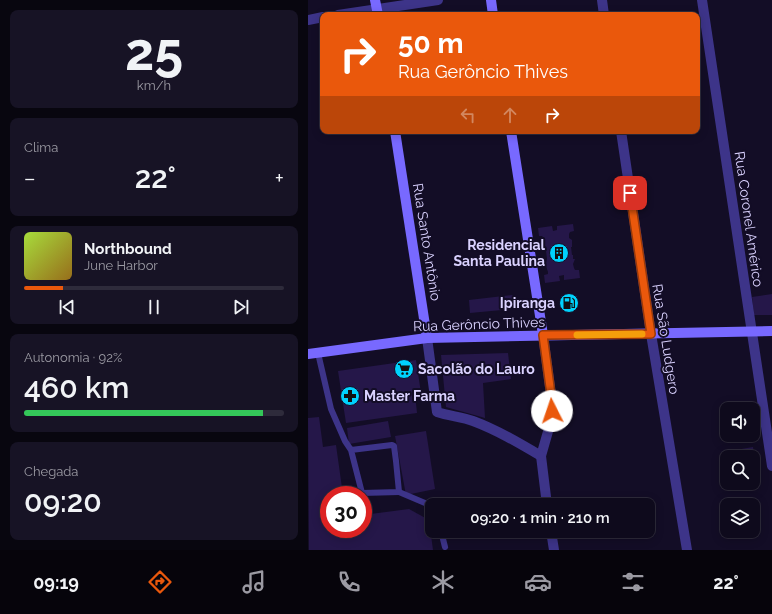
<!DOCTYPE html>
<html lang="pt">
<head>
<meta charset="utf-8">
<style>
  :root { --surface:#0e0a1c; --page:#171325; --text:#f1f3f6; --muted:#9b9aa3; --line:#2e2b3b; --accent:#ea580c }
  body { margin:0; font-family:Raleway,sans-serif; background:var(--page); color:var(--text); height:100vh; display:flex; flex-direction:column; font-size:15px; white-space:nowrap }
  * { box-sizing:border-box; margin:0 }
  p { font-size:13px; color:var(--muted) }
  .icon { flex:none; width:22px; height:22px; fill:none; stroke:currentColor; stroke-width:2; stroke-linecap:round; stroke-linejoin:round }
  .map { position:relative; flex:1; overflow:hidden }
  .side { display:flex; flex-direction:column; gap:10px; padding:10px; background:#08060f; width:308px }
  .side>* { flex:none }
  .hud { position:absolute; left:12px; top:12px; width:380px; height:122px; border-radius:8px; box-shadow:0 2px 10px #0003,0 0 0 1px var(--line); background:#ea580c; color:#fff; overflow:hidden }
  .buttons { position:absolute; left:412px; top:402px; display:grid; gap:8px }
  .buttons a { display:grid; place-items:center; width:40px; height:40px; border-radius:8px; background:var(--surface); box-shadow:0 2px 10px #0003,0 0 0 1px var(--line); font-size:20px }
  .speed { position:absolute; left:12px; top:486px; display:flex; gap:8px; font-size:20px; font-weight:700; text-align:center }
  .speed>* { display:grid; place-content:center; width:52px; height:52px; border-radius:50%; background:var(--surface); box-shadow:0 2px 10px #0003,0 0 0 1px var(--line); line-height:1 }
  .speed .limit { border:6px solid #d22; background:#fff; color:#111 }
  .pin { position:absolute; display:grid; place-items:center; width:34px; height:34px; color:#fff; margin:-17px; border-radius:8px; box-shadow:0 2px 6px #0006 }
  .me { position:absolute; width:44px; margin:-22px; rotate:356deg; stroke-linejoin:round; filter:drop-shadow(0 0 3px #0008) }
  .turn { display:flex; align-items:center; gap:14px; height:84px; padding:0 12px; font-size:18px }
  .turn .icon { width:52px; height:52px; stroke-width:2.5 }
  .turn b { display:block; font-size:28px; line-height:34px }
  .lanes { display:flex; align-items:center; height:38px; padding:0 12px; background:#0003; justify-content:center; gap:20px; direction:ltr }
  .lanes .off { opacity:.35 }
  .big { font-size:30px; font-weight:600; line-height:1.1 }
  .side .tile { flex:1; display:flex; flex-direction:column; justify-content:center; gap:6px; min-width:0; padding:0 14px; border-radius:8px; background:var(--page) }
  .side .dial { align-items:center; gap:0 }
  .dial b { font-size:52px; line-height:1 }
  .song { display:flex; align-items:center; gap:12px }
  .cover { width:48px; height:48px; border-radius:6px; background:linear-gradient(135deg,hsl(80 70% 55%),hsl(40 70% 35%)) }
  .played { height:4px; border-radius:2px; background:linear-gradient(90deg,var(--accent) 15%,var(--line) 15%) }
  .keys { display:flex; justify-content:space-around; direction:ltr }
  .heat { display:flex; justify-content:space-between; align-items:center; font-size:22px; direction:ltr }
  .charge { height:6px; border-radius:3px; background:linear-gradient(90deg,#34c759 92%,var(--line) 0) }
  .trip { position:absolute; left:117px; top:498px; width:230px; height:40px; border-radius:8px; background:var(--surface); box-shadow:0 2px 10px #0003,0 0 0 1px var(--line); font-weight:600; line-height:40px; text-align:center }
  .menu { display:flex; height:64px; justify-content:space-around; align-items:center; background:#06040b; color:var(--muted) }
  .menu .icon { width:28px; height:28px }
  .menu .on { color:var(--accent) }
  .menu b { font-size:18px; color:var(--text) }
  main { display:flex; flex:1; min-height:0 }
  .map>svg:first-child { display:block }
  .building { fill:#251749 }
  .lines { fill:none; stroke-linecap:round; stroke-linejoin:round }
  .lane { stroke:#3d3489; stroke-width:6 }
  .street { stroke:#3d3489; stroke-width:10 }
  .secondary { stroke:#7869ff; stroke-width:10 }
  .route-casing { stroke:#983908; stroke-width:10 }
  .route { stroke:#ea580c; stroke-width:7 }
  .slow { stroke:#f59e0b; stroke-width:7 }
  .labels { text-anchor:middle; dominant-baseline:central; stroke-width:4; stroke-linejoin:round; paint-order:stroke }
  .street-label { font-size:14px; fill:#dad2ff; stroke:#130d26 }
  .poi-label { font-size:14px; font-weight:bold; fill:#dad2ff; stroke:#130d26; text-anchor:end }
</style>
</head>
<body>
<main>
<section class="side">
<div class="tile dial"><b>25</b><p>km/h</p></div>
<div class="tile"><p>Clima</p>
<div class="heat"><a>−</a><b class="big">22°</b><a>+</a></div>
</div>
<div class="tile">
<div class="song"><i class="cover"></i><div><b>Northbound</b><p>June Harbor</p></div></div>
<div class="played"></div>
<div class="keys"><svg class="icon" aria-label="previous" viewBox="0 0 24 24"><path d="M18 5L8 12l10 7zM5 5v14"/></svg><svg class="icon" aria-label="pause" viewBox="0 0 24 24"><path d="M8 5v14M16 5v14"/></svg><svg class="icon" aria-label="next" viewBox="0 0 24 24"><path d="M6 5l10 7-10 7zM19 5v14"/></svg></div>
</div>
<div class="tile"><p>Autonomia · 92%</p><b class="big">460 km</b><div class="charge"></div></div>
<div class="tile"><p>Chegada</p><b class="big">09:20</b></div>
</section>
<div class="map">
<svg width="464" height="550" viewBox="0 0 464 550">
  <rect width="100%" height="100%" fill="#130d26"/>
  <g class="building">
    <polygon points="265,224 266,231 262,232 261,234 261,238 264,240 264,247 263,247 264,255 265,255 265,259 267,259 265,264 266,268 267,270 271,270 272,278 256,280 256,275 251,276 252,281 237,283 236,275 240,274 240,272 237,263 238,263 239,259 238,251 236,251 234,245 236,242 236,238 234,236 231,236 230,228 244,226 245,231 249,230 249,226"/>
    <polygon points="464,294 464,315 446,315 444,297"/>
    <polygon points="205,295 206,309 162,313 161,300"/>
    <polygon points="200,353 203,379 175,383 177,418 138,407 133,355"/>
    <polygon points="108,360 113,393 107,394 109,413 38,423 30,371"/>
    <polygon points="11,417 15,447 28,445 35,495 21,495 21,529 55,529 55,515 101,509 121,520 125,550 1,550 0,418"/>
    <polygon points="80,421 83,437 41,444 39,428"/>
    <polygon points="118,431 127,489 98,495 87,436"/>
    <polygon points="445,447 450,485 422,489 421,483 445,483 445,457 419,457 418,466 416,452"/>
  </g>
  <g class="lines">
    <g class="lane">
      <polyline points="10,353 23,409 37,441 43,450 54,493 91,492 88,461 86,446 84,445 43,450"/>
      <polyline points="91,492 124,506"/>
      <polyline points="133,531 137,547"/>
    </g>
    <g class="street">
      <polyline points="294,0 296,15"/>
      <polyline points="394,0 464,466"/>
      <polyline points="30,15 130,0"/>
      <polyline points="0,20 15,17"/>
      <polyline points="313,131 343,334 379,550"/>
      <polyline points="235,335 244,402 241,428 233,456 239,505"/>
      <path d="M119 338 129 412C141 416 154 417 165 421 189 430 211 443 233 456"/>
      <polyline points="243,531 246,550"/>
    </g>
    <g class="secondary">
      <polyline points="67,0 70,15"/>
      <polyline points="183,0 185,15"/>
      <polyline points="87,131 119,338"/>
      <polyline points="203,131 235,335"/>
      <polyline points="0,354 119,338 464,331"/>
    </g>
  </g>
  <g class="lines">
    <defs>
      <polyline id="route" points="244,411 244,402 235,335 343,334 322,193"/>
    </defs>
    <use href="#route" class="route-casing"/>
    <use href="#route" class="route"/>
    <polyline class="slow" points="269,335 334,334"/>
  </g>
  <defs>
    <symbol id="building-disc" viewBox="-11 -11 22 22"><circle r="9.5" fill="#00d2fd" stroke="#130d26"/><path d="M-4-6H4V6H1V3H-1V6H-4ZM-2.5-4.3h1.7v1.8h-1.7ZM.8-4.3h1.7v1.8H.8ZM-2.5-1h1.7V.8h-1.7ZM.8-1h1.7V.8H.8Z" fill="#111"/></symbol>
    <symbol id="fuel-disc" viewBox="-11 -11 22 22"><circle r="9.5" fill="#00d2fd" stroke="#130d26"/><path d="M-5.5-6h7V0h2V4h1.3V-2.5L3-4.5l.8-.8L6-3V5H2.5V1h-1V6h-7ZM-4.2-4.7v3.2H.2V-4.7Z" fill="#111"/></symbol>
    <symbol id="supermarket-disc" viewBox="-11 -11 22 22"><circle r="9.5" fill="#00d2fd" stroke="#130d26"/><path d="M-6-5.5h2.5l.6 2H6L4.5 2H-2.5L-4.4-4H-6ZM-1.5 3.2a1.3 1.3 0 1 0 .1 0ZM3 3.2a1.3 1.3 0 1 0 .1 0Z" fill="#111"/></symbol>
    <symbol id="pharmacy-disc" viewBox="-11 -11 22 22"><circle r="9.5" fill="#00d2fd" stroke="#130d26"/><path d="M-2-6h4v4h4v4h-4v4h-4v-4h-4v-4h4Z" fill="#111"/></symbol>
  </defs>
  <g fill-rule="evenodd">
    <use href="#building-disc" x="240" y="242" width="22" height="22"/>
    <use href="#fuel-disc" x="250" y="292" width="22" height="22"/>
    <use href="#supermarket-disc" x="85" y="358" width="22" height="22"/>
    <use href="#pharmacy-disc" x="31" y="385" width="22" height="22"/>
  </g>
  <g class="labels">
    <g class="street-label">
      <text transform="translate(441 219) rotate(82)">Rua Coronel Américo</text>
      <text transform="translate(119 242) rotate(81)">Rua Santo Antônio</text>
      <text transform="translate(171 324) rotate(-2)">Rua Gerôncio Thives</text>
      <text transform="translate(358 339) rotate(81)">Rua São Ludgero</text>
    </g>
    <g class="poi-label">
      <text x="237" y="245">Residencial<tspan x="237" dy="16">Santa Paulina</tspan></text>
      <text x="247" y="303">Ipiranga</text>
      <text x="110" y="369" text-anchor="start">Sacolão do Lauro</text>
      <text x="56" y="396" text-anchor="start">Master Farma</text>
    </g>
  </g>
</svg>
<div class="buttons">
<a><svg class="icon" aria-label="sound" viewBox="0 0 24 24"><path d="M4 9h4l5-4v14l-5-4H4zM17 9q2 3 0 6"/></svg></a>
<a><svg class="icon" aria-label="search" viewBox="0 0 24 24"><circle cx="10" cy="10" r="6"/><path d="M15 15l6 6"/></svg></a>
<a><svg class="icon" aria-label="layers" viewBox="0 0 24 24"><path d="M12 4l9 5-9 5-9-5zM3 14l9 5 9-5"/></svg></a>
</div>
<div class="speed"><div class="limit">30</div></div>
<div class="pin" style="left:322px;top:193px;background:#d93025"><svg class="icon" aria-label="arrive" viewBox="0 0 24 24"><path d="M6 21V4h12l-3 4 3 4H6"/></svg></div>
<svg class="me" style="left:244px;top:411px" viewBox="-20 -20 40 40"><circle r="19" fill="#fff"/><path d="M0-13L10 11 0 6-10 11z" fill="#ea580c"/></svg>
<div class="trip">09:20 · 1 min · 210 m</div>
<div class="hud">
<div class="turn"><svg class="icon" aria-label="right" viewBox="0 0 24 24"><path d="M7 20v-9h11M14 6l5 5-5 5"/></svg><div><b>50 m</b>Rua Gerôncio Thives</div></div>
<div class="lanes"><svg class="icon off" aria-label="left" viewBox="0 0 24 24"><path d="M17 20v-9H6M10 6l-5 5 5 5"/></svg><svg class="icon off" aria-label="ahead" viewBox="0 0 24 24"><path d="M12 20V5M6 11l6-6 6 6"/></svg><svg class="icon" aria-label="right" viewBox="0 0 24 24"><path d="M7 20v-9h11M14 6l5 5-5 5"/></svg></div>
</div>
</div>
</main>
<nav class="menu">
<b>09:19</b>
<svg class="icon on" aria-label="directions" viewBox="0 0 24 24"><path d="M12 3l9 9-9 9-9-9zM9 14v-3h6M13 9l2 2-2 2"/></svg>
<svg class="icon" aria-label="music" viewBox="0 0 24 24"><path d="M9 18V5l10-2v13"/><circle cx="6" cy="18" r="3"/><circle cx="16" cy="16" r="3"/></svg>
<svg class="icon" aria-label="phone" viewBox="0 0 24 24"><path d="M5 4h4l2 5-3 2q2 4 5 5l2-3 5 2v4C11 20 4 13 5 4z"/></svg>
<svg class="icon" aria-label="climate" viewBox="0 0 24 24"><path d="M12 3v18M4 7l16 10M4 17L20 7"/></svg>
<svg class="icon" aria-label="car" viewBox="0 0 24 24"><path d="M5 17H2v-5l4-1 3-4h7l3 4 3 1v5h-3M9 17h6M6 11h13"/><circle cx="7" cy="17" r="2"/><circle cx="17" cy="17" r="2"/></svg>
<svg class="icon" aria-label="filters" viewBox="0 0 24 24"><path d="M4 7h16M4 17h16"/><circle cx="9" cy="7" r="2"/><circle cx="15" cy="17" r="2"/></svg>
<b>22°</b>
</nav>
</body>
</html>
